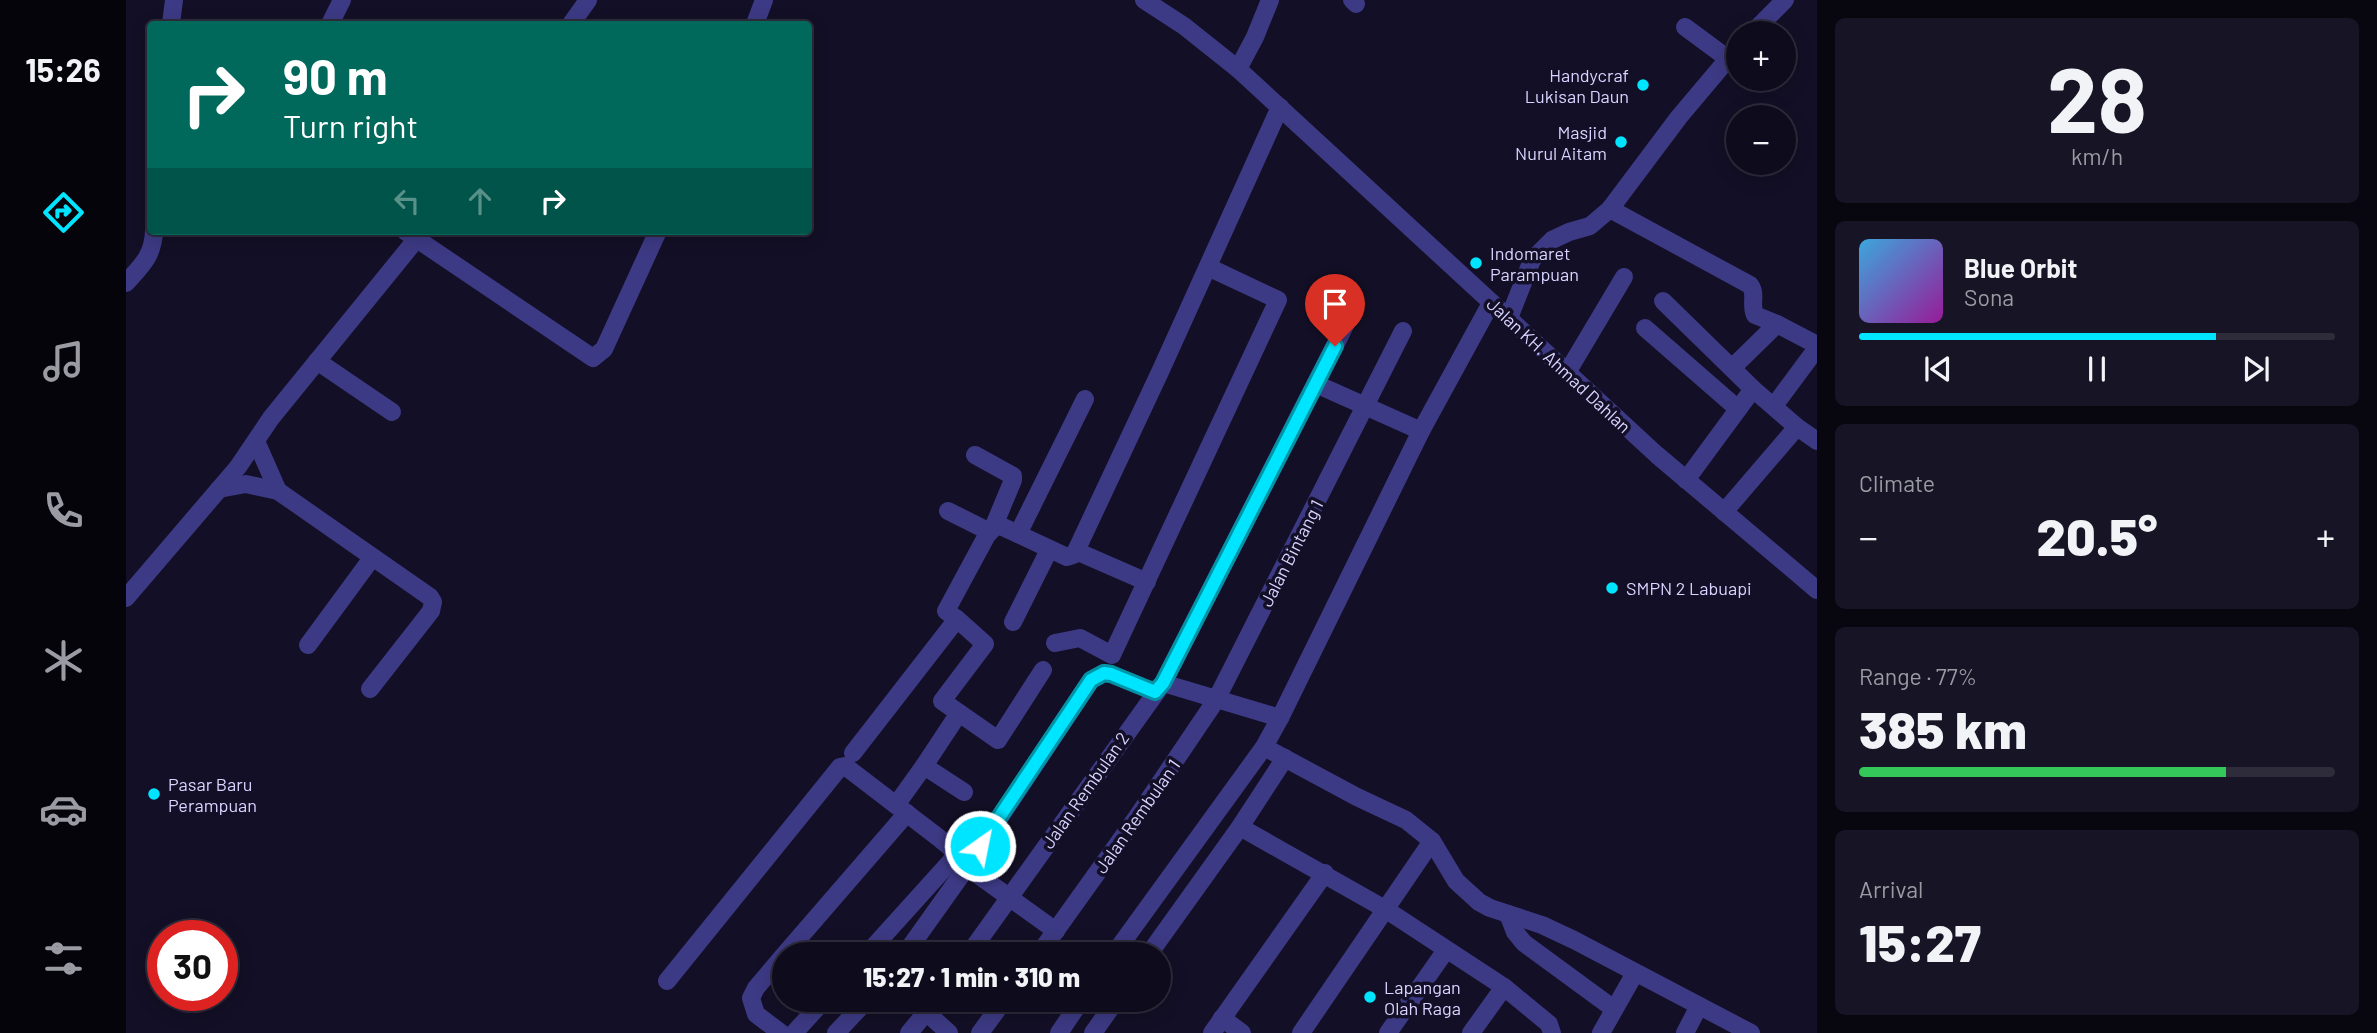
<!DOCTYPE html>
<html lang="en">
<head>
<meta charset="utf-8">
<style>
  :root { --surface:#0e0b1c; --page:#171425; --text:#f1f3f6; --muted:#9b9ba3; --line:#2e2b3b; --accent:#00e5ff }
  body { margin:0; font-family:Barlow,sans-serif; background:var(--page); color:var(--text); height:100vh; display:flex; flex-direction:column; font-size:26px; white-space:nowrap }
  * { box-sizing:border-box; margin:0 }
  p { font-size:23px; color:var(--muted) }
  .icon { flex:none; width:38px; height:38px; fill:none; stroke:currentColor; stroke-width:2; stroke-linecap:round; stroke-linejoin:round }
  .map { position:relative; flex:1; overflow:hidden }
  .side { display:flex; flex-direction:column; gap:18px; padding:18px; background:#08060f; width:560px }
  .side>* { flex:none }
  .hud { position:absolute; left:21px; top:21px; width:665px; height:214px; border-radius:7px; box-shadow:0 4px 18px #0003,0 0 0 2px var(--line); background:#00695c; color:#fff; overflow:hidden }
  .controls { position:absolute; left:1600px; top:21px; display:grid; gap:14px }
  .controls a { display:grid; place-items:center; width:70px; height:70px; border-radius:50%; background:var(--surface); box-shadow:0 4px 18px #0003,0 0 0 2px var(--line); font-size:35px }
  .speed { position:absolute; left:21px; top:920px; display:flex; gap:14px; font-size:35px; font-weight:700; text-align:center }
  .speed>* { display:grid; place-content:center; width:91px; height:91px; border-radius:50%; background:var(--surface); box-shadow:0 4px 18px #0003,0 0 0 2px var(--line); line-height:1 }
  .speed .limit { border:10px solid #d22; background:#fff; color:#111 }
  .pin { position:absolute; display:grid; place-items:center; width:60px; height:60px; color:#fff; margin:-72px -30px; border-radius:50% 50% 50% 0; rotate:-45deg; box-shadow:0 0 7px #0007 }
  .pin .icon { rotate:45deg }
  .me { position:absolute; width:77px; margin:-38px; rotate:33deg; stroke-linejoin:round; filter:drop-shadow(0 0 5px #0008) }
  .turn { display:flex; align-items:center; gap:24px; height:147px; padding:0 21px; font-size:32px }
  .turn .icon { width:91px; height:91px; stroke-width:2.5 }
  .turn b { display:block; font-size:49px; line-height:60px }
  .lanes { display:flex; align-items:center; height:66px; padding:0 21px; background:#0003; justify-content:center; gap:35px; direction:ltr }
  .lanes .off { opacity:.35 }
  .big { font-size:52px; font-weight:800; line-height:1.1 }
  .side .card { flex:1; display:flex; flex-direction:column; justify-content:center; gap:10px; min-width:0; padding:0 24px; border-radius:10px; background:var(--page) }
  .side .dial { align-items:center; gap:0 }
  .dial b { font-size:91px; line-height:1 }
  .song { display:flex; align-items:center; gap:21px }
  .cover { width:84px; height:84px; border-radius:10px; background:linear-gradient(135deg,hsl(200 70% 55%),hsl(300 70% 35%)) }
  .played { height:7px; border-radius:4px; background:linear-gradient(90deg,var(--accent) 75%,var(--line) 75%) }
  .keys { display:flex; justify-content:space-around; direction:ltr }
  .heat { display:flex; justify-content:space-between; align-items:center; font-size:38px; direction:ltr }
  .charge { height:10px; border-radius:5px; background:linear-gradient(90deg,#34c759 77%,var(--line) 0) }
  .trip { position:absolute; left:646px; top:942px; width:399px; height:70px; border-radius:35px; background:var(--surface); box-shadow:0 4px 18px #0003,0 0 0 2px var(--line); font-weight:800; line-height:70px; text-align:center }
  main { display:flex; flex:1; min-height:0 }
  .menu { display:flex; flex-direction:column; width:126px; justify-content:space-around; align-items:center; background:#06040b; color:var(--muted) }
  .menu .icon { width:49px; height:49px }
  .menu .selected { color:var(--accent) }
  .menu b { font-size:32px; color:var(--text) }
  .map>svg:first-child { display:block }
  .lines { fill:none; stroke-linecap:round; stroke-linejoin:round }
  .minor { stroke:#3d3a85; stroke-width:18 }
  .route-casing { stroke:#0095a6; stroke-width:18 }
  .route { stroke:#00e5ff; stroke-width:12 }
  .poi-dot { fill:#00e5ff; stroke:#130f26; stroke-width:2.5 }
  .labels { text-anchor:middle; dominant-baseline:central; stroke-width:7; stroke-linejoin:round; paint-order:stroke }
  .poi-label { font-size:18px; fill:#d9d4ff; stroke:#130f26; text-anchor:start }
  .street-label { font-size:18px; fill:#d9d4ff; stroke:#130f26 }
</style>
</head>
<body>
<main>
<nav class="menu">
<b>15:26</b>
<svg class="icon selected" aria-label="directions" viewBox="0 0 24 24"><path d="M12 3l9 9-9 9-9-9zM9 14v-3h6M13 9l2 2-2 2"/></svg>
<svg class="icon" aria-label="music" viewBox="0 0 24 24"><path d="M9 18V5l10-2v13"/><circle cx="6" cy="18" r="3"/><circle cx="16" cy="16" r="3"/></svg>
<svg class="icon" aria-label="phone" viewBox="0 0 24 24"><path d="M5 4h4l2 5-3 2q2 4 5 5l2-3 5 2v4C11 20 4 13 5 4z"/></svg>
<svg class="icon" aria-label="climate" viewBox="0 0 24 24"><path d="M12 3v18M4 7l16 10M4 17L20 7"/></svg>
<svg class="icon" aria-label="car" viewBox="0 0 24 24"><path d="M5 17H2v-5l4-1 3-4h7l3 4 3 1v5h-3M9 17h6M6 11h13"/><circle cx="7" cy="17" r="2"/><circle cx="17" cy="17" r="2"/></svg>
<svg class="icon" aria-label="filters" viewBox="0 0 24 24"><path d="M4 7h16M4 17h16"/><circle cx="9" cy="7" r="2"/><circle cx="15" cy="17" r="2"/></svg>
</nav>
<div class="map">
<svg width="1691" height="1033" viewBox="0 0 1691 1033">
  <rect width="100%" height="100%" fill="#130f26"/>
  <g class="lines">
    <g class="minor">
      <polyline points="1018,0 1058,26 1112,69 1531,455 1691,590"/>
      <polyline points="1226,0 1230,4"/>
      <polyline points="45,24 48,0"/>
      <polyline points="204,24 216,0"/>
      <polyline points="445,24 462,0"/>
      <polyline points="629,24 638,0"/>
      <polyline points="1559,27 1601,58"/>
      <polyline points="1626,33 1659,0"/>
      <polyline points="1112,69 1129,37 1144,0"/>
      <path d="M1484 209 1624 285C1631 294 1624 305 1629 315L1651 324 1691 345"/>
      <polyline points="279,231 467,358 478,349 532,231"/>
      <path d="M0 283C16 265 27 256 28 231"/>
      <polyline points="1537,301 1627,389"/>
      <polyline points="1383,318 1406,260 1426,240 1443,232 1464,226 1484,209 1553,117 1612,47"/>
      <polyline points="1519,328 1612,409"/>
      <polyline points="191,361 266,412"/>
      <polyline points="1607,367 1651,324"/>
      <polyline points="1442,371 1498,277"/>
      <polyline points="1190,384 1295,431"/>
      <polyline points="1648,406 1691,348"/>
      <polyline points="130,441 152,491"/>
      <polyline points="849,455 887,476 887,480 867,528"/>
      <polyline points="1560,480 1627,389 1671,427 1691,441"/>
      <polyline points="93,489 120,484 152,491 304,597 307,602 305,611 244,689"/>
      <polyline points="822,511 864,532"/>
      <polyline points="1598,512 1671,427"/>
      <polyline points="892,534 959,399"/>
      <polyline points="950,551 1021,582"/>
      <polyline points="0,598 112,467 145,418 297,231"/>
      <polyline points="831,619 859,644 816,701 872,740 917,670"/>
      <polyline points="887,622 923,550"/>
      <polyline points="929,643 954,638 986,655 1152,300 1082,267"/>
      <polyline points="182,645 246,558"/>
      <polyline points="1037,683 1154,718"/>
      <polyline points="833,713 798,766 838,792"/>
      <polyline points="1138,747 1231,797 1280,820 1306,841 1330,881 1353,902 1364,908 1416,925 1448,940 1625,1033"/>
      <path d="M727 753 831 619 820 611 861 535C866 530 869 525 877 527L941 557 947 555 950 551 1034 372 1154 107"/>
      <polyline points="770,805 798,766"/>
      <polyline points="1114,827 1259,909 1378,987 1423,1024 1426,1033"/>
      <polyline points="1382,914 1389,932 1398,943 1488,1009"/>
      <polyline points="930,931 841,867 965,680 978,673 985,674 1029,692"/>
      <polyline points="659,954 781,813"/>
      <polyline points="779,954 841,867"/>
      <polyline points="843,954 1037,683 1228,308"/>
      <polyline points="913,954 1011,817 1090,700 1277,331"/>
      <polyline points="988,954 1138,747 1154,718 1295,431 1365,303"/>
      <polyline points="1023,954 1114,827 1159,758"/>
      <polyline points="541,981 714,767 719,766 813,838 825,848 828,854 825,861 741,954"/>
      <polyline points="786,999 823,1033"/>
      <polyline points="1096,1018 1116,1033"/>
      <polyline points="655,1033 630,1014 625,998 630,988 658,955"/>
      <polyline points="668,1033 699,999"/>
      <polyline points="710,1033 742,999"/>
      <polyline points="783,1033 811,999"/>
      <polyline points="854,1033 879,999"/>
      <polyline points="933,1033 956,999"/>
      <polyline points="967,1033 991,999"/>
      <polyline points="1086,1033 1199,873"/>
      <polyline points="1175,1033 1306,841"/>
      <polyline points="1262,1033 1320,950"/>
      <polyline points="1345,1033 1378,987"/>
      <polyline points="1475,1033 1509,973"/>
      <polyline points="1559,1033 1573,1006"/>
    </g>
  </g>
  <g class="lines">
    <defs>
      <polyline id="route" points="854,846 965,680 978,673 985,674 1029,692 1037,683 1209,346"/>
    </defs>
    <use href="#route" class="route-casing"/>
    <use href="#route" class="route"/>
  </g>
  <g class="poi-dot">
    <circle cx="1517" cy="85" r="7"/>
    <circle cx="1495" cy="142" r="7"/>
    <circle cx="1350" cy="263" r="7"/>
    <circle cx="1486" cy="588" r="7"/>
    <circle cx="28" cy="794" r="7"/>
    <circle cx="1244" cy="997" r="7"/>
  </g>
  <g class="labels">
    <g class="poi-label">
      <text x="1503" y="75" text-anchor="end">Handycraf<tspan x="1503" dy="21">Lukisan Daun</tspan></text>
      <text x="1481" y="132" text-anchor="end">Masjid<tspan x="1481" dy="21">Nurul Aitam</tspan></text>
      <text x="1364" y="253">Indomaret<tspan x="1364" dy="21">Parampuan</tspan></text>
      <text x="1500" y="588">SMPN 2 Labuapi</text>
      <text x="42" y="784">Pasar Baru<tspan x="42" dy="21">Perampuan</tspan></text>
      <text x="1258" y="987">Lapangan<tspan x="1258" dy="21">Olah Raga</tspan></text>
    </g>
    <g class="street-label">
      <text transform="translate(1433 365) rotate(43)">Jalan KH. Ahmad Dahlan</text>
      <text transform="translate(1165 553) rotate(-63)">Jalan Bintang 1</text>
      <text transform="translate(959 790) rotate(-55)">Jalan Rembulan 2</text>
      <text transform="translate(1011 816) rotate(-55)">Jalan Rembulan 1</text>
    </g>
  </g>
</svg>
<div class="controls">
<a>+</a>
<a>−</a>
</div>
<div class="speed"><div class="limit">30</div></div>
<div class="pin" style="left:1209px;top:346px;background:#d93025"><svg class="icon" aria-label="arrive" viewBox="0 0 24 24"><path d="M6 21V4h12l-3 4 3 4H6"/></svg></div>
<svg class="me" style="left:854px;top:846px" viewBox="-20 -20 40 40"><circle r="17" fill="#00e5ff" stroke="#fff" stroke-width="3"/><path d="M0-11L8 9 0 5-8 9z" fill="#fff"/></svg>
<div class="trip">15:27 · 1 min · 310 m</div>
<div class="hud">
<div class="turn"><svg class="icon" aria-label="right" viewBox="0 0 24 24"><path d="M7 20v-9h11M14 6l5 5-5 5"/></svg><div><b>90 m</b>Turn right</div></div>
<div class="lanes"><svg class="icon off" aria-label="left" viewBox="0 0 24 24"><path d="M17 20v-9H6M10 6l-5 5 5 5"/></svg><svg class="icon off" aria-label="ahead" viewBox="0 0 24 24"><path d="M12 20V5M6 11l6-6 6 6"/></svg><svg class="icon" aria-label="right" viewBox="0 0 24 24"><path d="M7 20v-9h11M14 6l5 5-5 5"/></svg></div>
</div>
</div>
<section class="side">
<div class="card dial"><b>28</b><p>km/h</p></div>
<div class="card">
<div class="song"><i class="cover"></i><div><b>Blue Orbit</b><p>Sona</p></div></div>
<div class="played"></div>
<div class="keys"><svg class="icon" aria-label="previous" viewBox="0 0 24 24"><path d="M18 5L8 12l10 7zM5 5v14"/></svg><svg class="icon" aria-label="pause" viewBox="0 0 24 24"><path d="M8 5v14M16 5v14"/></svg><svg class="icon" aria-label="next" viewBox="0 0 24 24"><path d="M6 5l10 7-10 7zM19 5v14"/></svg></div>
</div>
<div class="card"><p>Climate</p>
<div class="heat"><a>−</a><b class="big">20.5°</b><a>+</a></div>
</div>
<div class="card"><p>Range · 77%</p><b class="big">385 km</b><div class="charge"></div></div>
<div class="card"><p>Arrival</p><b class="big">15:27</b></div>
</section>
</main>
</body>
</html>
